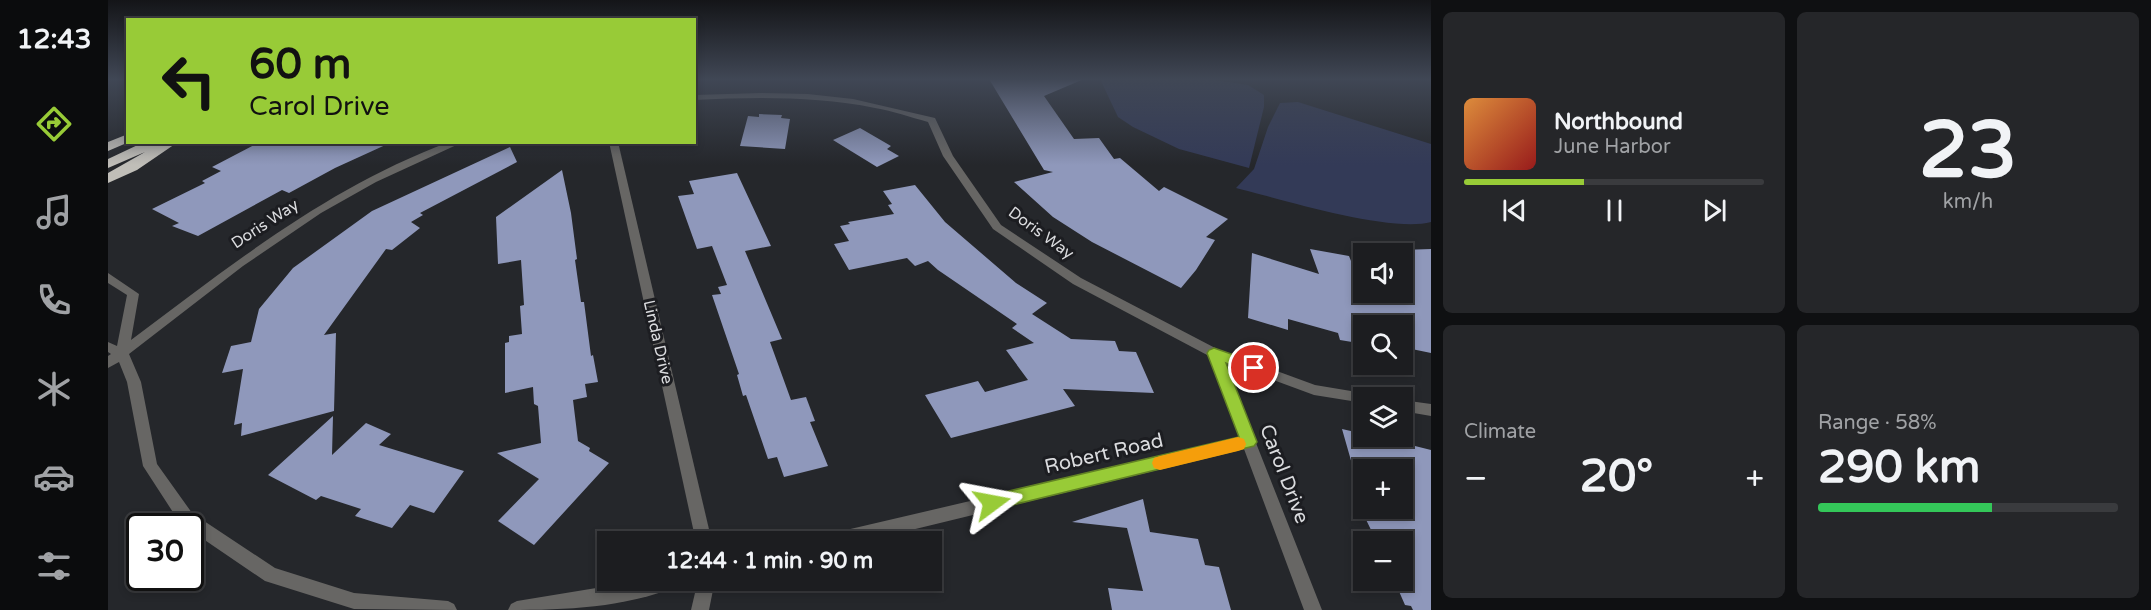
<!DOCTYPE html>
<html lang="en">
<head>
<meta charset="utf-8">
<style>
  :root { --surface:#1c1d20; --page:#252629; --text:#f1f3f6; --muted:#a0a2a5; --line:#3a3b3e; --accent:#98cb37 }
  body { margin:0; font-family:"Varela Round",sans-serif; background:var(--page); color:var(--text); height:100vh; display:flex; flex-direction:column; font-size:22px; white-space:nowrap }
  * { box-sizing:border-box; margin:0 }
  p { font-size:20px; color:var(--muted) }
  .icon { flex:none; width:33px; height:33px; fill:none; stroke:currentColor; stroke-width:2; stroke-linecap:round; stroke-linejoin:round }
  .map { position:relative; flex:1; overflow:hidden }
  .details { display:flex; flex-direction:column; gap:12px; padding:12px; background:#0f1012; width:720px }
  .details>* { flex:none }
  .top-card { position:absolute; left:18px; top:18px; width:570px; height:126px; border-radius:0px; box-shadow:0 3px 9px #0003,0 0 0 2px var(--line); background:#98cb37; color:#111; overflow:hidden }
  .buttons { position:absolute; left:1245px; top:243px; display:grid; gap:12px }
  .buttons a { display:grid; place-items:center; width:60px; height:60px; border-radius:0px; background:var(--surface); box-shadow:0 3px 9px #0003,0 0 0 2px var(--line); font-size:30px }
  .speed { position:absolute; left:18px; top:513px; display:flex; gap:12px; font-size:30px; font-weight:700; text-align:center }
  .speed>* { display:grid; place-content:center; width:78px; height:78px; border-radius:50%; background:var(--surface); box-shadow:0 3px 9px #0003,0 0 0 2px var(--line); line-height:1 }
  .speed .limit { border:3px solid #111; border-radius:9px; background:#fff; color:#111 }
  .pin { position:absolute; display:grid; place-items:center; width:51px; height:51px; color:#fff; margin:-26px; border:3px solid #fff; border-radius:50%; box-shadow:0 2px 6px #0007 }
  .me { position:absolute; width:66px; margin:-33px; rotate:77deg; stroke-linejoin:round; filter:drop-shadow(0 0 4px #0008) }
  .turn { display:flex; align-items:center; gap:21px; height:126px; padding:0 24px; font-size:27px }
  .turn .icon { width:78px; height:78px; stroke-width:2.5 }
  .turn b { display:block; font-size:42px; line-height:51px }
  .big { font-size:45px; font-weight:700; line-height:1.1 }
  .details .card { flex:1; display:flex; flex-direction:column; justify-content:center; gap:9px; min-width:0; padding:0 21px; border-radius:9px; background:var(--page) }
  .details .dial { align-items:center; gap:0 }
  .dial b { font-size:78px; line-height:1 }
  .song { display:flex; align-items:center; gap:18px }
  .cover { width:72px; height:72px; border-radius:9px; background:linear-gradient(135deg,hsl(30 70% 55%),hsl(0 70% 35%)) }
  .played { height:6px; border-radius:3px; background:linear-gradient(90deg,var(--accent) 40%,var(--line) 40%) }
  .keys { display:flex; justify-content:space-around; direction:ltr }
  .heat { display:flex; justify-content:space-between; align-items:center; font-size:33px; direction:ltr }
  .charge { height:9px; border-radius:4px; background:linear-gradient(90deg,#34c759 58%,var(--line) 0) }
  .details .tiles { flex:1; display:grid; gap:12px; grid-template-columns:repeat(2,1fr) }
  .trip { position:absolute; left:489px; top:531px; width:345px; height:60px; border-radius:0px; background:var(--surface); box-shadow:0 3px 9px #0003,0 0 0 2px var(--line); font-weight:700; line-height:60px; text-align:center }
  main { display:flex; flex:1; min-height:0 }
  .tabs { display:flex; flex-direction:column; width:108px; justify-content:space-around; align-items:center; background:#0b0c0d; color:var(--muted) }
  .tabs .icon { width:42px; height:42px }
  .tabs .selected { color:var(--accent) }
  .tabs b { font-size:27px; color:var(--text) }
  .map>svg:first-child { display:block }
  .green { fill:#333a57 }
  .building { fill:#8f98bb; fill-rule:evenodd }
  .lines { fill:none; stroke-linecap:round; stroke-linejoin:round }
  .street { fill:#676664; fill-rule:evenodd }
  .highway { fill:#c0beb8; fill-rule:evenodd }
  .route { fill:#98cb37; stroke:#638424; stroke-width:1.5 }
  .slow { fill:#f59e0b }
  .labels { text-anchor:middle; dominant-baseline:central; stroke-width:6; stroke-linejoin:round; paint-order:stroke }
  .street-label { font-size:16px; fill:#dadbde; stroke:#1c1d21 }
  .near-street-label { font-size:20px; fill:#dadbde; stroke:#1c1d21 }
</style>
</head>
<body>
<main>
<nav class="tabs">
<b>12:43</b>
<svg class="icon selected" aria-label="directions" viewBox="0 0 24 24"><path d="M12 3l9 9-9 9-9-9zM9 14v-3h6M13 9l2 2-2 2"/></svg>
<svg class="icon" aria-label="music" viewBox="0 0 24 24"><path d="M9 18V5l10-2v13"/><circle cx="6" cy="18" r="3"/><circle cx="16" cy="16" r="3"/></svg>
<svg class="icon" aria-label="phone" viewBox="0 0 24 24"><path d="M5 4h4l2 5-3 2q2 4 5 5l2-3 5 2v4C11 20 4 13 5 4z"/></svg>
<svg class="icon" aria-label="climate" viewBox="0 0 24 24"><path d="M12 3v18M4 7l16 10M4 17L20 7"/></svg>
<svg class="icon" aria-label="car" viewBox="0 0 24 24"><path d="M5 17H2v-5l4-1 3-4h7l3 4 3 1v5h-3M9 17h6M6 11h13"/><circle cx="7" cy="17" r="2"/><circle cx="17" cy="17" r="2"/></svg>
<svg class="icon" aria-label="filters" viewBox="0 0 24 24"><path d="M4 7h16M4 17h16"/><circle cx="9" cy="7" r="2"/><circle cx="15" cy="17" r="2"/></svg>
</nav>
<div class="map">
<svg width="1323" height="610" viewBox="0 0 1323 610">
  <rect width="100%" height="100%" fill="#25272b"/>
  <g class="green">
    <polygon points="992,79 1100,79 1140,85 1156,95 1156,107 1141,168 1071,149 1025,127 1010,117"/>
    <path d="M1190 102 1323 144V222C1282 233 1173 199 1128 188L1146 169 1160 127 1172 103Z"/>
  </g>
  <g class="building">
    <polygon points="881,79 976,79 936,96 966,139 991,138 1006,159 1012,158 1051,191 1056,187 1120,219 1098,237 1107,240 1088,270 1073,288 984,242 945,217 906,182 945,172 936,170"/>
    <polygon points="651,114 674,115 673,118 682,119 677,149 632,146 640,116 651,117"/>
    <polygon points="752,128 783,146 779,149 791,156 769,167 725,140"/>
    <polygon points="152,142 284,142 227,168 181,193 174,190 90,236 64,226 71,223 44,209 97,183 94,181 113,171 104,167"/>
    <polygon points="402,147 409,162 312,213 315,215 303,222 312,228 284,250 278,249 216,335 228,333 226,411 133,436 134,423 126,425 135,369 114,373 123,346 143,342 151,309 185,268 264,211"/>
    <polygon points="454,170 463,213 469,259 467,260 473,302 476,302 483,356 485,355 490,382 477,384 479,397 465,400 470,441 482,448 481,451 501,463 426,545 390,521 431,479 389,453 433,443 430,406 426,404 425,387 397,393 397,343 401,342 401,336 414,334 412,306 416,305 413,260 390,264 388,217"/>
    <polygon points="629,173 663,246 637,251 674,339 662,342 683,400 698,397 707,421 702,422 720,466 676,477 669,457 660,459 638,395 635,396 629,375 631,374 604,295 613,294 610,287 619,285 604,246 589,249 570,196 586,194 581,181"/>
    <polygon points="807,185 837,222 908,283 939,303 924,314 963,339 1007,341 1011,351 1028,352 1046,393 955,389 967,406 843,438 817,395 870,381 877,392 920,380 898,350 926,343 904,328 909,324 830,270 820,261 807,266 799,258 741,270 726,244 741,241 732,226 742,224 740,222 786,214 780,205 784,204 775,191"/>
    <polygon points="1202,249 1241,256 1258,298 1294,305 1294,250 1323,249 1323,353 1294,347 1294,326 1256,326 1256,344 1232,340 1230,333 1180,319 1180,330 1140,318 1144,253 1211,274"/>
    <polygon points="225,416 224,455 258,423 283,434 271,445 356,471 326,513 302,505 284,528 247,516 253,509 213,496 208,500 160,475"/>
    <path d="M1234 429 1256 434V436H1267L1323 450V610H1305L1303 606 1297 605 1286 580H1294V542L1280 540 1277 535 1265 534 1248 499H1254ZM1256 470H1294V508H1256Z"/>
    <polygon points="1035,499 1042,532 1090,539 1097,565 1111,567 1123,610 1004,610 1000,588 1035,591 1019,528 964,522"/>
  </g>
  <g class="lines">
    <g class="street">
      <path d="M653 93 700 94 745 99 827 118 845 156 893 225 973 278 1111 350 1207 385 1261 394 1263 398H1256V403L1206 395 1116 362 1214 610H1196L1136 449 754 542H713L715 537 721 534 1132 438 1101 356 965 284 885 229 835 156 820 122C802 117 785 111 767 108 708 96 646 97 586 100V95Z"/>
      <path d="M341 142H355L268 182 213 213 135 266 21 354 33 382 49 464 84 513 167 568 246 593 340 601 346 604 349 610 246 609 157 581 82 530V526H78L72 523 35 466 19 382 11 362 0 368V356L3 354 0 352V342L9 346 19 295 0 283V273L31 294 23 340C126 263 219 188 341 142Z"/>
      <polygon points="501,142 510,142 604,542 588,542"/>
      <polygon points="1294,400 1323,404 1323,416 1294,411"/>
      <path d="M537 580H573L571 586C514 608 460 610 400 610L403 604 409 601Z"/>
      <polygon points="590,580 607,580 601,610 583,610"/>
    </g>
    <g class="highway">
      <polygon points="20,134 21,142 0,151 0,142"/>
      <polygon points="36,142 47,142 49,145 53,142 70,142 29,170 0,183 0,173 37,152 0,168 0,159"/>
    </g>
  </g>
  <linearGradient id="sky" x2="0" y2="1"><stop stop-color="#141518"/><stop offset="0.48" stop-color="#404755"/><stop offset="1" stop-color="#404755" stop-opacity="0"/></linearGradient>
  <rect width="1323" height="165" fill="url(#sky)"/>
  <polygon class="route" points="1106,348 1152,364 1154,368 1152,372 1146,374 1118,363 1149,442 1146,446 884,510 878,508 875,503 878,497 884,495 1131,437 1099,353 1101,350"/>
  <polygon class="slow" points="1130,437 1136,439 1138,444 1136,449 1130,451 1052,470 1046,468 1044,463 1046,458 1052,456"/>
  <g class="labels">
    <g class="street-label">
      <text transform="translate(157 224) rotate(-33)">Doris Way</text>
      <text transform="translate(933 233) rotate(36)">Doris Way</text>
      <text transform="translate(550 342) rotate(77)">Linda Drive</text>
    </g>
    <g class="near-street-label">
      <text transform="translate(996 454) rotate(-13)">Robert Road</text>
      <text transform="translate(1176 474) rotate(69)">Carol Drive</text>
    </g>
  </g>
</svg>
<div class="buttons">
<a><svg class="icon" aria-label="sound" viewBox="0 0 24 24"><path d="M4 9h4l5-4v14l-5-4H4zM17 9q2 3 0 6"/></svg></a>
<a><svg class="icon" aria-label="search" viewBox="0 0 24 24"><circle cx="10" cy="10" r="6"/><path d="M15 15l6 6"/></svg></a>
<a><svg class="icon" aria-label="layers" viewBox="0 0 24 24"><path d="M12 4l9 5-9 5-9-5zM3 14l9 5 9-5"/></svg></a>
<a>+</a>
<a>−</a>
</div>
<div class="speed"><div class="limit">30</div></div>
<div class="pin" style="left:1146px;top:368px;background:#d93025"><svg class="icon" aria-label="arrive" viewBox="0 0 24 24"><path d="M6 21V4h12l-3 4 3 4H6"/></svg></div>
<svg class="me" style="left:884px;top:503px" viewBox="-20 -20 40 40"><path d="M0-17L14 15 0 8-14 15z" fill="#98cb37" stroke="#fff" stroke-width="4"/></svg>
<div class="trip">12:44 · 1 min · 90 m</div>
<div class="top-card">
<div class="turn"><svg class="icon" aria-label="left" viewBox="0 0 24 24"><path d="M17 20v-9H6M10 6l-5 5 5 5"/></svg><div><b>60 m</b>Carol Drive</div></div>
</div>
</div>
<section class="details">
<div class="tiles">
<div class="card">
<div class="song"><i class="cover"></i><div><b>Northbound</b><p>June Harbor</p></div></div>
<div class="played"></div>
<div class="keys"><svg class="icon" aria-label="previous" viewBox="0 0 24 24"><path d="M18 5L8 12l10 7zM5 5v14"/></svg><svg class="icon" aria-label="pause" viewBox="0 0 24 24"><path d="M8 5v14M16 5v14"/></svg><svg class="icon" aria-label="next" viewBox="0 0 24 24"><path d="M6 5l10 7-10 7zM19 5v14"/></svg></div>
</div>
<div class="card dial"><b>23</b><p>km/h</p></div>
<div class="card"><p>Climate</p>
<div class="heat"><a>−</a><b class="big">20°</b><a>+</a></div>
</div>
<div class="card"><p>Range · 58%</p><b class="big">290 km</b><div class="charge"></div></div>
</div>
</section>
</main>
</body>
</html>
